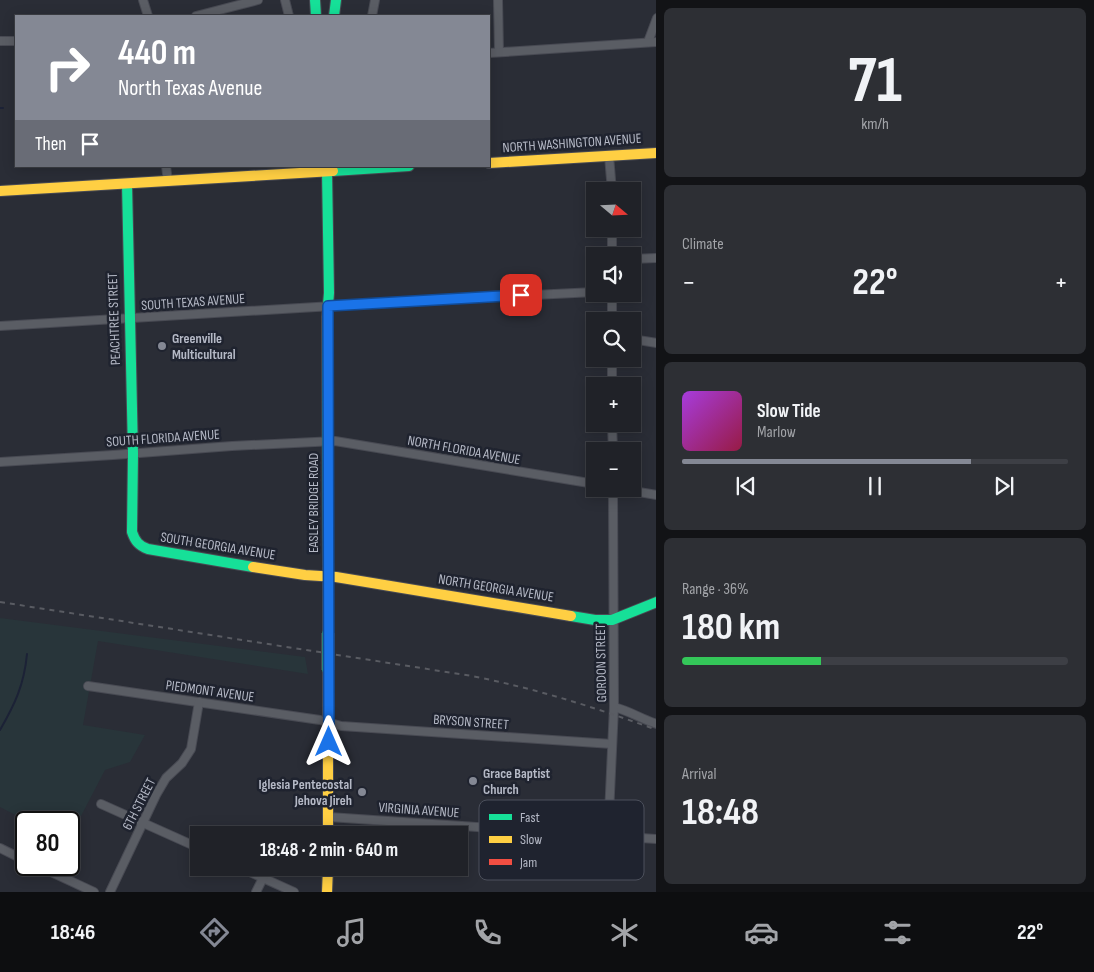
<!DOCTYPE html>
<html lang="en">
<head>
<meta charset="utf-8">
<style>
  :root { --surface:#202228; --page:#2d2f34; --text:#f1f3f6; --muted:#a2a4a8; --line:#3d3f45; --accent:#848894 }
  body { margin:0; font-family:"Sofia Sans Condensed",sans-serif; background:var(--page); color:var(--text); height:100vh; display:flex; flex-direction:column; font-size:19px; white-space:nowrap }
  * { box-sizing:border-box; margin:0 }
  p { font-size:16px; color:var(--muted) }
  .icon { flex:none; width:28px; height:28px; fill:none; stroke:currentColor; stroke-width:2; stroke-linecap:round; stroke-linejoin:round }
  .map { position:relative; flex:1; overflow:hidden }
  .panel { display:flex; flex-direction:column; gap:8px; padding:8px; background:#121316; width:438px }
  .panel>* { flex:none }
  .hud { position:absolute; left:15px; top:15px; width:475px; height:152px; border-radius:0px; box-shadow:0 2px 12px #0003,0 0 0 1px var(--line); background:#848894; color:#fff; overflow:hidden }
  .needle { width:32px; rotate:109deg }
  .fabs { position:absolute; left:586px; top:182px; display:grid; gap:10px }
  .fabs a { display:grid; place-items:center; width:55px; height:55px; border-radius:0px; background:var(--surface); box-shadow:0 2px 12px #0003,0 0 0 1px var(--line); font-size:25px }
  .speed { position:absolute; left:15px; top:811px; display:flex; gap:10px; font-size:25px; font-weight:700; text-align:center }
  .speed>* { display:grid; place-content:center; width:65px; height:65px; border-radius:50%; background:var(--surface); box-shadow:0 2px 12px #0003,0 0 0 1px var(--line); line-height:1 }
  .speed .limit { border:2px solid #111; border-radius:8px; background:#fff; color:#111 }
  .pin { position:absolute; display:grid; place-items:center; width:42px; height:42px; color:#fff; margin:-21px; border-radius:10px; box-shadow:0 2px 8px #0006 }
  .me { position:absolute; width:55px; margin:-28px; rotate:0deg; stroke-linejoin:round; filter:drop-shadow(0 0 4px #0008) }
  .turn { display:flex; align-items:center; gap:18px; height:105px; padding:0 20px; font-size:22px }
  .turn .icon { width:65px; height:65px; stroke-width:2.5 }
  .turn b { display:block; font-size:35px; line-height:42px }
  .then { display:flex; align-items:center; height:48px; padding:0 20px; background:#0003; gap:10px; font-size:19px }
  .big { font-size:38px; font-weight:700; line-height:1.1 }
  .panel .tile { flex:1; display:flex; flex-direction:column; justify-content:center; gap:8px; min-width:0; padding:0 18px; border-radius:8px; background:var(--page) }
  .panel .dial { align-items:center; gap:0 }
  .dial b { font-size:65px; line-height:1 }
  .song { display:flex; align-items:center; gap:15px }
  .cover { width:60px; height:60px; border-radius:8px; background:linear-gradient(135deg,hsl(280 70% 55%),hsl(340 70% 35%)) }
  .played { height:5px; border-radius:2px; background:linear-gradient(90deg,var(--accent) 75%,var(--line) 75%) }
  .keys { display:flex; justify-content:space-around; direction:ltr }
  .heat { display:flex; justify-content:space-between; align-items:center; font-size:28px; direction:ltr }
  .charge { height:8px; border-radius:4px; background:linear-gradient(90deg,#34c759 36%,var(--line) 0) }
  .trip { position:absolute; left:190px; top:826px; width:278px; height:50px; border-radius:0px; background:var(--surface); box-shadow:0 2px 12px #0003,0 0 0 1px var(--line); font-weight:700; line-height:50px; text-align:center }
  .tabs { display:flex; height:80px; justify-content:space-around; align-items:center; background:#0d0e10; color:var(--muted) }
  .tabs .icon { width:35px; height:35px }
  .tabs .on { color:var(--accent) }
  .tabs b { font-size:22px; color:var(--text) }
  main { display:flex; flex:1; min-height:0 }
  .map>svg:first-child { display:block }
  .green { fill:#28353a }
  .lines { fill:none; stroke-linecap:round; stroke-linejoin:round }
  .stream { stroke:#1c2236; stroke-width:2 }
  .street-casing { stroke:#484a53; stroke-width:10 }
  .fast-casing { stroke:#484a53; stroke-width:12 }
  .slow-casing { stroke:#484a53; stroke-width:12 }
  .jam-casing { stroke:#484a53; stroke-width:12 }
  .street { stroke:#5a5d64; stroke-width:8 }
  .fast { stroke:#16e098; stroke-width:10 }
  .slow { stroke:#ffcf43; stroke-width:10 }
  .jam { stroke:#f24e42; stroke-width:10 }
  .rail { stroke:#595b62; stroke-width:2; stroke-dasharray:5 5; stroke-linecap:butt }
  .fast-bridge-casing { stroke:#474951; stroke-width:14; stroke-linecap:butt }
  .fast-bridge { stroke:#16e098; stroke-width:11 }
  .route-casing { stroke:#114b97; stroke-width:12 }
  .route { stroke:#1a73e8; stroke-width:9 }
  .poi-dot { fill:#848894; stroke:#1f232f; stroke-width:2 }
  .labels { text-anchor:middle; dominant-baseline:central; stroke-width:5; stroke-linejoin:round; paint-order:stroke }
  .street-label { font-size:14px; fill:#b5b9c6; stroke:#1f232f }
  .poi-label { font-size:14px; font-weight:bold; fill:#b5b9c6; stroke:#1f232f; text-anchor:start }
  .key { fill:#1f232f; stroke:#4c505c; stroke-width:1 }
  .key-label { font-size:14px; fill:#b5b9c6 }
</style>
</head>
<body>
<main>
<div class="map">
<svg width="657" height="892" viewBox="0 0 657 892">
  <rect width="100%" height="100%" fill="#2a2d36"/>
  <polygon class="green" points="0,618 305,657 308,674 98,641 83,725 145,735 130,762 105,770 69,839 69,822 29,822 0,807"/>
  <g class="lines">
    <g class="stream">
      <polyline points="0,108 3,108"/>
      <path d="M0 730C15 704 24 685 27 654"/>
    </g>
    <defs>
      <g id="street">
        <polyline points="143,0 148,16"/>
        <polyline points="285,0 289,16"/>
        <polyline points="498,0 499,52"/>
        <polyline points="196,16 258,0"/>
        <polyline points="372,16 375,0"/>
        <polyline points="0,41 16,41"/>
        <polyline points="648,42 657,18"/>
        <polyline points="489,53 657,42"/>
        <polyline points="609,156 612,191"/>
        <polyline points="166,166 168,182"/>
        <polyline points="612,229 612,256"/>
        <polyline points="632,259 657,258"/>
        <polyline points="612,294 612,321"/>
        <polyline points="0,326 432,300 595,292"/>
        <polyline points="632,339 657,343"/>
        <polyline points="612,359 612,386"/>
        <polyline points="612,424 613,451"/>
        <polyline points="0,462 113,455 232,446 335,441 595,484"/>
        <polyline points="621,489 657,495"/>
        <polyline points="88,686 320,720 341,726 612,744"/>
        <path d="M614 707C630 711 641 719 657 724"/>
        <polyline points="101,804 199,848"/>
        <polyline points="329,817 657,839"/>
        <polyline points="608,836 614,707 613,489"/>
        <polyline points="0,848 26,861"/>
        <polyline points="36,865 94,892"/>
        <polyline points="241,868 294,892"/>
        <polyline points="110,892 156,795 166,778 182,763 191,749 199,702"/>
        <polyline points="256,892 263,878"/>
      </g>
      <g id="fast">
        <polyline points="315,0 316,16"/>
        <polyline points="334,16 336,0"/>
        <polyline points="325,166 327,171 329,293 327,317 328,567"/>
        <polyline points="333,171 409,166"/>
        <path d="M127 184 133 453 132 532C135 541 139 546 148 549L253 567"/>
        <polyline points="571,616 595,620 612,620 657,602"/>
      </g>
      <g id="slow">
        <polyline points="489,163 657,153"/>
        <polyline points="0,191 333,171"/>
        <polyline points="253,567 305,575 336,577 571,616"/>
        <polyline points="328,670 328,835"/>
        <polyline points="327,892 328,868"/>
      </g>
      <polyline id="jam" points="328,567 328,633"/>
    </defs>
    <use href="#street" class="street-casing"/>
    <use href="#fast" class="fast-casing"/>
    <use href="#slow" class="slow-casing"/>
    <use href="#jam" class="jam-casing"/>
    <use href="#street" class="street"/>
    <use href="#fast" class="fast"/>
    <use href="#slow" class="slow"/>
    <use href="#jam" class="jam"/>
    <path class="rail" d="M0 602 472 676C537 689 594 707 657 730"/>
    <defs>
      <polyline id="fast-bridge" points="328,633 328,670"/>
    </defs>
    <use href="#fast-bridge" class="fast-bridge-casing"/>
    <use href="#fast-bridge" class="fast-bridge"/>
  </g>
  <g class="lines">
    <defs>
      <polyline id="route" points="329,742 328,306 521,295"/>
    </defs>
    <use href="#route" class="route-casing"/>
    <use href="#route" class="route"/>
  </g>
  <g class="poi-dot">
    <circle cx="162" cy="346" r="5"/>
    <circle cx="473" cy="781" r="5"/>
    <circle cx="362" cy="792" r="5"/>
  </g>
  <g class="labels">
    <g class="street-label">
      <text transform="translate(572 143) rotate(-4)">NORTH WASHINGTON AVENUE</text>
      <text transform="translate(193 302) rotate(-4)">SOUTH TEXAS AVENUE</text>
      <text transform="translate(114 319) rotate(-92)">PEACHTREE STREET</text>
      <text transform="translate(163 438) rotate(-4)">SOUTH FLORIDA AVENUE</text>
      <text transform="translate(464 450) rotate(10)">NORTH FLORIDA AVENUE</text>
      <text transform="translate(313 503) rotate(-90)">EASLEY BRIDGE ROAD</text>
      <text transform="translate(218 546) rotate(9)">SOUTH GEORGIA AVENUE</text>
      <text transform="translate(496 588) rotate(9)">NORTH GEORGIA AVENUE</text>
      <text transform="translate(601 663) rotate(-91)">GORDON STREET</text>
      <text transform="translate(210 691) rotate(8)">PIEDMONT AVENUE</text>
      <text transform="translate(471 722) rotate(4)">BRYSON STREET</text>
      <text transform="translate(139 804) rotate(-63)">6TH STREET</text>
      <text transform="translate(419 810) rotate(4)">VIRGINIA AVENUE</text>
    </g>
    <g class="poi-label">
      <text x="172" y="338">Greenville<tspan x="172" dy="16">Multicultural</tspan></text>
      <text x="483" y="773">Grace Baptist<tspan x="483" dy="16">Church</tspan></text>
      <text x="352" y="784" text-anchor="end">Iglesia Pentecostal<tspan x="352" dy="16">Jehova Jireh</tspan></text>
    </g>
  </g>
  <rect x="479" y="800" width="165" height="80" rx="8" class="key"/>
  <rect x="489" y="814" width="23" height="6" fill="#16e098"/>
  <rect x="489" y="836" width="23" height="7" fill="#ffcf43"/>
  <rect x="489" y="859" width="23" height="6" fill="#f24e42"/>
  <g class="key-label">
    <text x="520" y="822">Fast</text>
    <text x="520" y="844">Slow</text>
    <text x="520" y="867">Jam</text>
  </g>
</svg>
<div class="fabs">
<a><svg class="needle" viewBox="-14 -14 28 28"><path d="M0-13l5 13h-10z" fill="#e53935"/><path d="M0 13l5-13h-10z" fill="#a2a4a8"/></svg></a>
<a><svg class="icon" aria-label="sound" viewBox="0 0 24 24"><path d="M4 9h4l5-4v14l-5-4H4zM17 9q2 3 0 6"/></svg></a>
<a><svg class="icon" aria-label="search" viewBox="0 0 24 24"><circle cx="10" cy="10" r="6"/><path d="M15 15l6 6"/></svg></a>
<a>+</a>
<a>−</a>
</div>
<div class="speed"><div class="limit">80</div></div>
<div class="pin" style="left:521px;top:295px;background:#d93025"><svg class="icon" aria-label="arrive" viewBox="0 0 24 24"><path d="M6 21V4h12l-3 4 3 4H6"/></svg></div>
<svg class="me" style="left:329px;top:742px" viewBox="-20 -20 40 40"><path d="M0-17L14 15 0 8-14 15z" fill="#1a73e8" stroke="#fff" stroke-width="4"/></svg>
<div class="trip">18:48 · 2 min · 640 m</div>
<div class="hud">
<div class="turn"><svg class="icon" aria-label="right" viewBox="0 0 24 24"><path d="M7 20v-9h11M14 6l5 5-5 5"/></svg><div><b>440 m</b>North Texas Avenue</div></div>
<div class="then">Then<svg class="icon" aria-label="arrive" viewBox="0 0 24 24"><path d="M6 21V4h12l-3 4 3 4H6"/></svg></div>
</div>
</div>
<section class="panel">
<div class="tile dial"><b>71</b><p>km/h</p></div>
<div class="tile"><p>Climate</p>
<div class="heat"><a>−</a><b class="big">22°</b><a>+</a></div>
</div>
<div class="tile">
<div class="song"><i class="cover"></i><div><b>Slow Tide</b><p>Marlow</p></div></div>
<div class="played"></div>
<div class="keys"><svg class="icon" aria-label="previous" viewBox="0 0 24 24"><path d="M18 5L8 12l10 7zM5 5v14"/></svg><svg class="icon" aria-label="pause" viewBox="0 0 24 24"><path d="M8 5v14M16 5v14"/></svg><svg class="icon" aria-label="next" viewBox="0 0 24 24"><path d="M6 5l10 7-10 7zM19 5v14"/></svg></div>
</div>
<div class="tile"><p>Range · 36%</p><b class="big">180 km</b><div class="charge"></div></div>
<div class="tile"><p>Arrival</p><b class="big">18:48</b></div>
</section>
</main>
<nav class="tabs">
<b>18:46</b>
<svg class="icon on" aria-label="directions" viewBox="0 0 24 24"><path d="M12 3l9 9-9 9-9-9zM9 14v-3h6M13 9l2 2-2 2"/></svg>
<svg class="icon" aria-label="music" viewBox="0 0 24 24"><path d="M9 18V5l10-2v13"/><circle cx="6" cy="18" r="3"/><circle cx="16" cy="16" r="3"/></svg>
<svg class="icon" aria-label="phone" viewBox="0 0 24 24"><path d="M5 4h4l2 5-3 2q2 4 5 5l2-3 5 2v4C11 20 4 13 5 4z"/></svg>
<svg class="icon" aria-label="climate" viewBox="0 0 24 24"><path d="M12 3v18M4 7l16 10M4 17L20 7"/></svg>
<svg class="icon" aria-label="car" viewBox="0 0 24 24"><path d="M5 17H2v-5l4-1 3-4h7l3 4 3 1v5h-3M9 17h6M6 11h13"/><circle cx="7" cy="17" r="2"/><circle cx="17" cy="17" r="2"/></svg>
<svg class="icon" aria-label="filters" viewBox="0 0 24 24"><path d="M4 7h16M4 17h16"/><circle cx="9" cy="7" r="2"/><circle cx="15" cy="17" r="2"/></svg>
<b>22°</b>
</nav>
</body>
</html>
